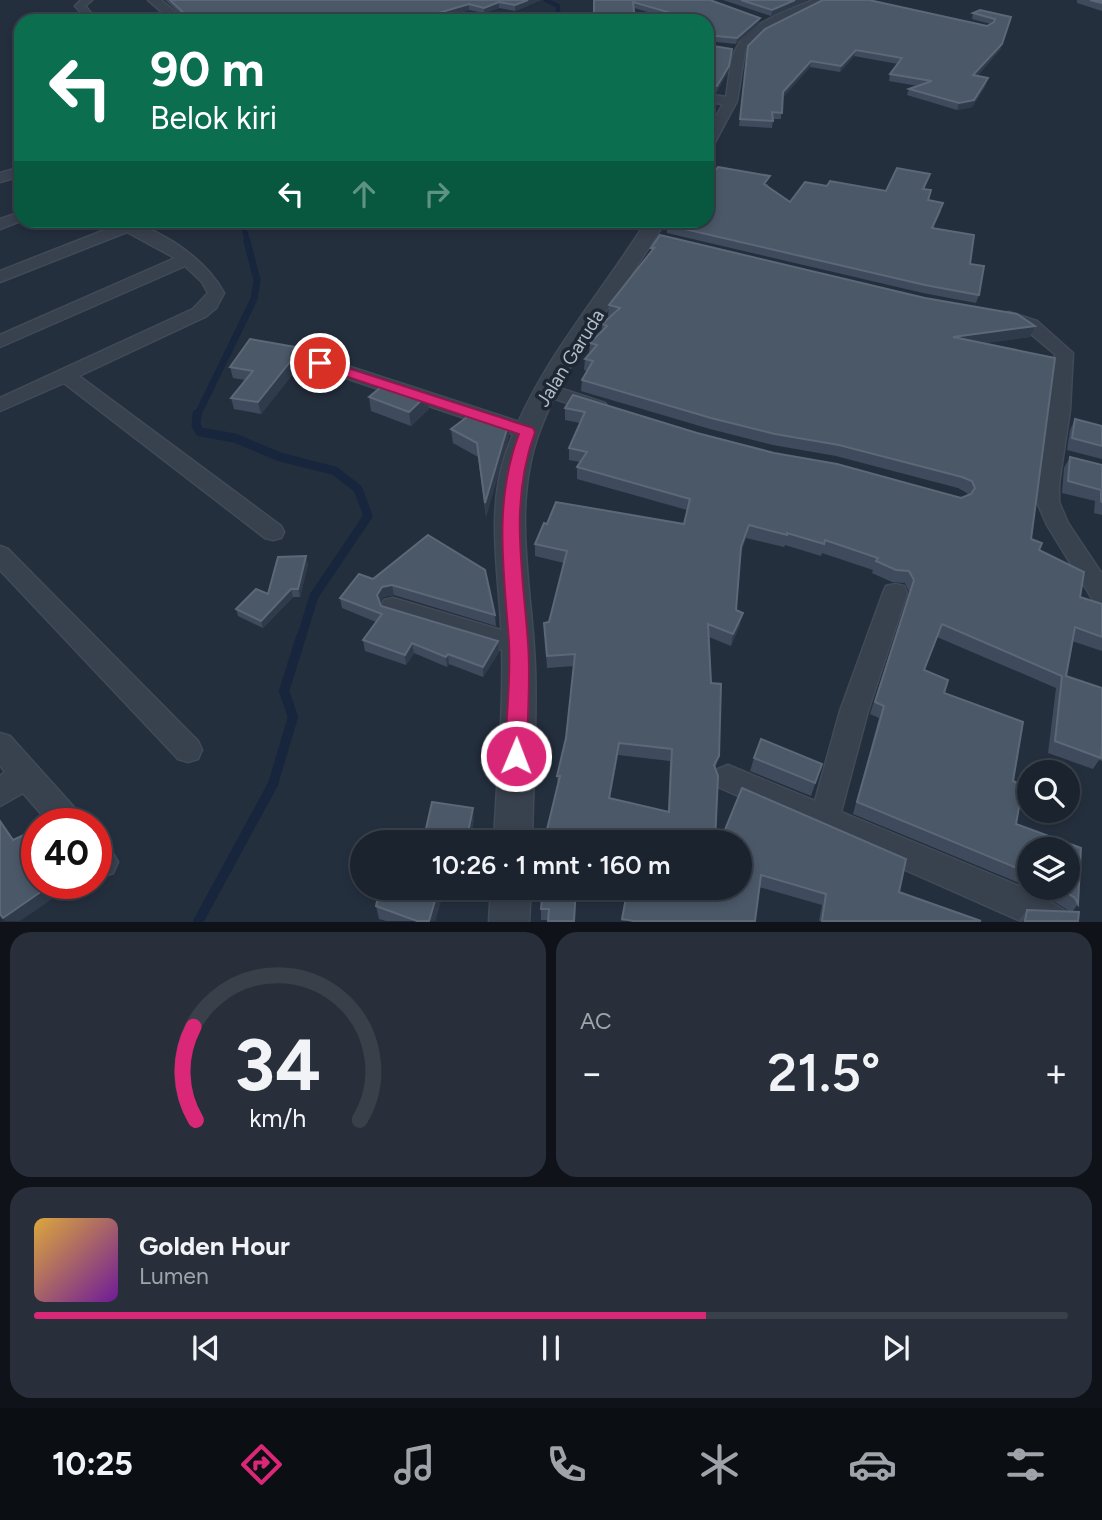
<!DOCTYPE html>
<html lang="id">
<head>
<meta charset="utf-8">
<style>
  :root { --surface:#1b232e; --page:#282f3a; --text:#f1f3f6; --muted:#a0a4aa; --line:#39404a; --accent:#db2777 }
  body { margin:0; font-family:Figtree,sans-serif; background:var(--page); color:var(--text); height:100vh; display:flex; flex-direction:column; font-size:26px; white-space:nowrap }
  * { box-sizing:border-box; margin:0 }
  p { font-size:23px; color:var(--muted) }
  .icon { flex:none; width:38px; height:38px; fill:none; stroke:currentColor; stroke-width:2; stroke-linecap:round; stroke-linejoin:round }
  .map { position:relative; height:922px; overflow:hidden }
  .sheet { display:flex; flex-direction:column; gap:10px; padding:10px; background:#0f1319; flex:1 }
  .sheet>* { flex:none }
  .hud { position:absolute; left:14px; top:14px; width:700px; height:214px; border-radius:21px; box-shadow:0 4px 10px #0003,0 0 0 2px var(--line); background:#0b6e4f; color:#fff; overflow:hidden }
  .controls { position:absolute; left:1017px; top:760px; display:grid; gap:14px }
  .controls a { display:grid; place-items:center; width:63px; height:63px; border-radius:50%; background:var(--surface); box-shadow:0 4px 10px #0003,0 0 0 2px var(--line); font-size:35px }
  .speed { position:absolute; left:21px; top:808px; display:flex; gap:14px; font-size:35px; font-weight:700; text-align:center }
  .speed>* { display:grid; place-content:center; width:91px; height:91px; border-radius:50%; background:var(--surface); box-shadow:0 4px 10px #0003,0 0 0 2px var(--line); line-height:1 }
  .speed .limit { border:10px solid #d22; background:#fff; color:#111 }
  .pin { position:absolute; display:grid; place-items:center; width:60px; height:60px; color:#fff; margin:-30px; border:4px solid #fff; border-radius:50%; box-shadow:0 2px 7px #0007 }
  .me { position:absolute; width:77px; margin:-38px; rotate:1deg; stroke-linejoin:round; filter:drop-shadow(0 0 5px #0008) }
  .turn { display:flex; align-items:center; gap:24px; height:147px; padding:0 21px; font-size:32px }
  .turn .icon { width:91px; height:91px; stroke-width:2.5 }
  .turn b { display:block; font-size:49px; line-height:60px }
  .lanes { display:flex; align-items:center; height:66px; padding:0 21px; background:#0003; justify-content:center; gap:35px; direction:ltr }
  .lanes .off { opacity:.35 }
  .big { font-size:52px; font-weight:600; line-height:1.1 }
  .sheet .tile { flex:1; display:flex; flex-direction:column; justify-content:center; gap:10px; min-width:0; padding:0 24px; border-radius:21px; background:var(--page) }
  .sheet .dial { align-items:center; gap:0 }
  .dial svg { height:182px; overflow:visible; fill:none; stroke:var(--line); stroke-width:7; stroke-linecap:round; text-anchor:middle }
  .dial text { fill:var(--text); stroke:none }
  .song { display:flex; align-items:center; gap:21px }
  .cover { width:84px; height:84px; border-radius:10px; background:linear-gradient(135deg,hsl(40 70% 55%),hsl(280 70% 35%)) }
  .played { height:7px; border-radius:4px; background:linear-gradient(90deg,var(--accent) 65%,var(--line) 65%) }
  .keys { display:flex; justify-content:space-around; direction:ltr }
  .heat { display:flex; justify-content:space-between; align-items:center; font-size:38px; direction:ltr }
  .sheet .tiles { flex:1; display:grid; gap:10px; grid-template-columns:1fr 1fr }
  .tile:last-child { grid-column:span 2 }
  .trip { position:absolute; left:350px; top:830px; width:402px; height:70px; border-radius:35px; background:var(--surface); box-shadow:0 4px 10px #0003,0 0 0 2px var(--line); font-weight:600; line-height:70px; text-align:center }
  .tab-bar { display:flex; height:112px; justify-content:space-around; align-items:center; background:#0b0e12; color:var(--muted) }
  .tab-bar .icon { width:49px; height:49px }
  .tab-bar .on { color:var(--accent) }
  .tab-bar b { font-size:32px; color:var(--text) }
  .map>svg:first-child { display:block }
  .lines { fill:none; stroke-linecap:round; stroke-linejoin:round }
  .stream-far4 { stroke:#17263c; stroke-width:4.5 }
  .stream-far3 { stroke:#17263c; stroke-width:5 }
  .stream-far2 { stroke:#17263c; stroke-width:7 }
  .stream-far1 { stroke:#17263c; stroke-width:9 }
  .stream { stroke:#17263c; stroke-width:10 }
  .minor-casing { stroke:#414a57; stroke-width:3 }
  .tertiary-casing { stroke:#414a57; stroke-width:3 }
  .minor { fill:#38414e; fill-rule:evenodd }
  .tertiary { fill:#38414e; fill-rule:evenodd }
  .wall { fill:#3f4b5c; fill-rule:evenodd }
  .shaded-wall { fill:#2f3b4b }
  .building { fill:#4b5868; stroke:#5c6777; stroke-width:2; fill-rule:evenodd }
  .route { fill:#db2777; stroke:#8e194d; stroke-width:2 }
  .labels { text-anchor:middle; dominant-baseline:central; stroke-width:7; stroke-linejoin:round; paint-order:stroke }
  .street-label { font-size:19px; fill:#b4bcc9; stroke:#1d2633 }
</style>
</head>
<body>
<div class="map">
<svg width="1102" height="922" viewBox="0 0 1102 922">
  <rect width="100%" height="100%" fill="#242f3e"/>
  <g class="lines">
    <polyline class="stream-far4" points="546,0 558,6 558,18 555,21"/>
    <polyline class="stream-far3" points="242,220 248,243"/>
    <polyline class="stream-far2" points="197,416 254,299 257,280 247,241"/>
    <polyline class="stream-far1" points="197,414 196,425 200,432 235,438 280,457 335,471 358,489 368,516 314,596 301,638"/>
    <polyline class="stream" points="198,922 273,784 293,717 284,691 301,637"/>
    <defs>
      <g id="minor">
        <polygon points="81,0 92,0 85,6 98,21 88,21 77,8 75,6"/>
        <path d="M813 0H826C801 19 764 21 745 51L737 101 714 144 707 148V133L723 104 707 102V94L726 97C729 82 729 62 736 49 749 22 788 11 813 0Z"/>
        <polygon points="21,167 21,176 0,182 0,173"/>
        <polygon points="21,212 23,220 0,229 0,219"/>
        <path d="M108 220C150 220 204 256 224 293L216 308 205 317 79 376 281 526 284 532 281 538 273 540 265 538 64 383 0 411V398L193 309 208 293 202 282 185 266 0 347V335L175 258 127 232 0 282V271L115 226Z"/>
        <polygon points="1009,312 1037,321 1073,353 1070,410 1059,484 1059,502 1068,523 1102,574 1102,602 1093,600 1047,525 1037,502 1055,354 1025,329 1003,321 1000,317 1003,313"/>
        <polygon points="320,357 535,427 538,432 535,437 521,437 313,367 311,363 313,359"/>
        <polygon points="547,384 605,403 608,407 605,411 598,413 540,394 537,390"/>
        <polygon points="0,546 8,549 198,741 202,750 198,759 188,762 178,759 0,570"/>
        <polygon points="895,584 904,586 907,593 868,711 841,812 1036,893 1065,911 1070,922 1023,922 718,787 714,778 718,769 728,765 815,801 840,711 883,593 886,586"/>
        <polygon points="393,598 528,638 532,645 528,652 519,655 384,614 381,607 384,600"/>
        <polygon points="0,733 10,736 80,814 84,824 50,824 23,793 0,806 0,776 5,772 0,765"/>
        <polygon points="96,840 107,844 118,862 113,873 102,877 96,875"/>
      </g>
      <g id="tertiary">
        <polygon points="148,0 161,0 186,21 172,21"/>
        <path d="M647 220H666C625 290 568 354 540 430 511 506 532 587 535 666 537 725 533 783 532 842H494C497 776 504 711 502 646 501 584 485 516 505 456 534 368 599 298 647 220Z"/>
        <polygon points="491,887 531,887 529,922 489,922"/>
      </g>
    </defs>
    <use href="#minor" class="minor-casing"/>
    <use href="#tertiary" class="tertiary-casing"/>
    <use href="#minor" class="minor"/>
    <use href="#tertiary" class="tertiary"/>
  </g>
  <g class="wall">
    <polygon points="165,0 541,0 515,11 499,8 484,13 469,10 432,21 188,21"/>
    <polygon points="594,0 662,0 759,24 736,44 707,41 707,21 679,21 634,8"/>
    <polygon points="723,0 807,0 771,16"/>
    <polygon points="1077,0 1102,0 1102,11 1077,3"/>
    <polygon points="818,3 987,26 991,24 972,19 973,13 1011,17 1000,50 977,76 986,85 972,107 957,110 907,95 909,89 918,86 889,81 890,74 898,64 854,56 840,72 810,67 782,98 781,119 773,119 772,128 739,126 748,46"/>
    <polygon points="707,45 728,72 716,93 707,92"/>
    <polygon points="930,174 924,189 928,200 941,211 933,228 970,264 979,295 976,303 923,293 667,233 667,225 707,220 769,183 767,186 790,202 827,186 886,191"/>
    <path d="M651 248 1030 337 984 343 1031 539 1039 550 1080 597 1102 604V651L1072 641 1066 676 1102 688V761L1099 760 1093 769 1048 753 1056 688 937 637 924 670 944 693 1013 781 1016 824 1081 848 1078 904 1072 912 1078 921H1018L1027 910 1068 911 1066 909 1037 891 1029 887H1068L1029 849V887L853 814 879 718 870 714 909 592 905 583 892 582 872 573 873 570 822 553 821 556 785 545 784 547 746 538 740 554 736 610 740 625 731 646 709 637 711 683 719 756 715 769V842H544L558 787 557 776 566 738 574 666 547 668 544 623 549 622 564 563 535 556V544L547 524H684L687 510 577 479V467L580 462 569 460V448L580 423 565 420V408L697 433 774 453 961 498 968 495 967 493 958 488 836 456 773 445 710 429 581 391 582 380 587 371 584 370 585 359 589 354 590 343 602 331V324L610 317 608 316 609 305 651 252ZM618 755 670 761 668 812 610 798Z"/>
    <polygon points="304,360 261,414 234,409 231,398 245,380 233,378 230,367"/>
    <polygon points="427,395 429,409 411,426 371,411 369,397"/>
    <polygon points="1075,419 1102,426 1102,459 1067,450 1070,430"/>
    <polygon points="509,422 509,436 486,517 478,457 453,443 451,429"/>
    <polygon points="1070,457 1102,465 1102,515 1094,513 1095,501 1062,493 1064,468"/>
    <polygon points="308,564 300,597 293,597 263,628 238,616 236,609 268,594"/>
    <polygon points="373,579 495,615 496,626 394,595 383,597 380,603 381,606 498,641 499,652 483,677 449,664 447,667 414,653 406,665 365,651 363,640 376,622 342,608 340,598"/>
    <polygon points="754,758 822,764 811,796 750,771"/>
    <polygon points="740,842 899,892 981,921 819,921 822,905 759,887 755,921 621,921 622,919 740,887"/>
    <polygon points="380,887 445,887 435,921 386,921 379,919 376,906"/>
    <polygon points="576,887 548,920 541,920 541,909"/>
  </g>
  <g class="shaded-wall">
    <polygon points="528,0 541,0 515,11 515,5"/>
    <polygon points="795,0 807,0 771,16 772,10"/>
    <polygon points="499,2 499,8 484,13 484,8"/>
    <polygon points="469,4 469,10 432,21 411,21"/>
    <polygon points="1011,17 1000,50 971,82 973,75"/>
    <polygon points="760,18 759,24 736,44 737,38"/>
    <polygon points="732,49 728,72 716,93 717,86"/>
    <polygon points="856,50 854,56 840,72 841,66"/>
    <polygon points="811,61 810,67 782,99 783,92"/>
    <polygon points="988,78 986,85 972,107 957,110 959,103"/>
    <polygon points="1035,326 1030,337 949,348 953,337"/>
    <polygon points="301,348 304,360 261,414 258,402"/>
    <polygon points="427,395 429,409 411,426 409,412"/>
    <polygon points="509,422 509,436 486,517 485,503"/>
    <polygon points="749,525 746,538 739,559 741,547"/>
    <polygon points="306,556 308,564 300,597 298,589"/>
    <polygon points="392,585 394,595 383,597 379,606 377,595 382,587"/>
    <polygon points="291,589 293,597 263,628 261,621"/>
    <polygon points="743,613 740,625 731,646 733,634"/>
    <polygon points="498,641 499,652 483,677 483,667"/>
    <polygon points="412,643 414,653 406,665 405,655"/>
    <polygon points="448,654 449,664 447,667 446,657"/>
    <polygon points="619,743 618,755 608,810 609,798"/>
    <polygon points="473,808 474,821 470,842 466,842"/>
    <polygon points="52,884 74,884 20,921 5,921 3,918"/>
    <polygon points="439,887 445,887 435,921 429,921"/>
  </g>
  <g class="building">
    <polygon points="170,0 528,0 515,5 499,2 484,8 469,4 411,21 198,21 187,16"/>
    <polygon points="594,0 710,0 760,18 737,38 707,35 707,21 699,21 633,2 635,21 594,21"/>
    <polygon points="741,0 795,0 772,10"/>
    <polygon points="823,0 869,0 987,26 994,22 995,19 973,13 980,10 1011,17 1002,44 973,75 988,78 974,100 959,103 909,89 932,81 890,74 902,58 856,50 841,66 811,61 783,92 782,113 772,112 773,121 740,119 748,46 765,29"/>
    <polygon points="1090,0 1102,0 1102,3"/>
    <polygon points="707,45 732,49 729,66 717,86 707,85"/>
    <polygon points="718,167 770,176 764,184 790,202 805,182 827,186 830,181 886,191 897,168 930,174 923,189 931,190 928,200 943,203 932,228 974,235 970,264 984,266 979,295 925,285 667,225 671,220 707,220 707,182"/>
    <path d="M660 235 925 298 1017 314 1035 326 953 337 1055 358 1031 539 1042 543 1039 550 1084 572 1080 597 1102 604V637L1075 627 1066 676 1102 688V746L1101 758 1055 741 1062 676 942 624 924 670 948 680 944 693 1023 722 1013 781 1023 785 1016 824 1081 848 1078 904 1075 898 1058 887H1068V849H1029V873L857 802 884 706 875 702 914 580 909 571 896 570 876 561 878 558 825 540 824 544 787 533V535L749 525 741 547 736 610 743 613 733 634 708 624 711 683 721 684 719 756 714 765 718 776 715 842H596L591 840V842H544L560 776H557L566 738 575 654 547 656 544 623 549 622 567 551 535 544 544 523 547 524 556 502 684 524 690 499 577 467 587 452 569 448 585 412 565 408 573 395 697 433 774 453 837 464 961 498 971 494 975 488 972 481 962 477 839 445 775 434 711 418 582 380 593 361 585 359 597 345 590 343 607 326 602 324 620 308 609 305 654 248H651ZM619 743 672 749 669 812 609 798Z"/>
    <polygon points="250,339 301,348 258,402 231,398 253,371 230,367"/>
    <polygon points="387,382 427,395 409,412 369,397"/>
    <polygon points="475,411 509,422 485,503 477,443 451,429"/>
    <polygon points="1075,419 1102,426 1102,446 1072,438"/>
    <polygon points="1070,457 1102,465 1102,502 1101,501 1101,490 1068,481"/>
    <polygon points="428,535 485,570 495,615 392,585 382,587 377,595 381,606 498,641 483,667 448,654 446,657 412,643 405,655 363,640 382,614 340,598 359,574 373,579"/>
    <polygon points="306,556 298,589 291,589 261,621 236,609 256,589 268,594 278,557"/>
    <polygon points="761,739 822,764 815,783 754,758"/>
    <polygon points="742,788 906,859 899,892 981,921 822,921 826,894 761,875 755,921 633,921 622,919 628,887 740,887 740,842 720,842"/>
    <polygon points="432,802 473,808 466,842 423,842"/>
    <polygon points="0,821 13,840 35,830 37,832 37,884 52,884 3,918 0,914"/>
    <polygon points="380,887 439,887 429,921 417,921 376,906"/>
    <polygon points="543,887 576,887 574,921 548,921 549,909 541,909"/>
    <polygon points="1027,910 1079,912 1078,921 1025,921"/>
  </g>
  <path class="route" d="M320 359 533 428 535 432C509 503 523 570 528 643 531 680 527 719 527 756L524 763 516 765 508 763 505 756C506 718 511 680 509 642 504 572 493 502 519 434L315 366 313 363Z"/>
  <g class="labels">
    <g class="street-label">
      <text transform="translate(570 358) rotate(-58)">Jalan Garuda</text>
    </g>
  </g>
</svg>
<div class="controls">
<a><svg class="icon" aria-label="search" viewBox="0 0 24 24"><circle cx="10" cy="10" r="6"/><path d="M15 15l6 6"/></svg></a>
<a><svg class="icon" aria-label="layers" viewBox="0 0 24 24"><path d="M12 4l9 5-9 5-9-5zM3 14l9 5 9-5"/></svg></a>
</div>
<div class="speed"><div class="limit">40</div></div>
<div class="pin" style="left:320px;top:363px;background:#d93025"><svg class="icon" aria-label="arrive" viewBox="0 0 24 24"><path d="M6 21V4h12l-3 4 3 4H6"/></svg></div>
<svg class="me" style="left:516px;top:756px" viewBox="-20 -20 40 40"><circle r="17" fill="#db2777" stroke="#fff" stroke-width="3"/><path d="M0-11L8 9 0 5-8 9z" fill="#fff"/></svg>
<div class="trip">10:26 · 1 mnt · 160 m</div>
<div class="hud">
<div class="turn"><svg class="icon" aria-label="left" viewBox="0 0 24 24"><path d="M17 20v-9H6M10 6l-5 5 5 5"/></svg><div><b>90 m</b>Belok kiri</div></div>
<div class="lanes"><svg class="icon" aria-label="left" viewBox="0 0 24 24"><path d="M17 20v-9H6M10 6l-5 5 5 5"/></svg><svg class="icon off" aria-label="ahead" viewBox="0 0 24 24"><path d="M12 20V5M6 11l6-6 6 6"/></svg><svg class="icon off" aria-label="right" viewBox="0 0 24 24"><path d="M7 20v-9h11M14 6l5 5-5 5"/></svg></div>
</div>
</div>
<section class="sheet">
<div class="tiles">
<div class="tile dial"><svg viewBox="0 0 100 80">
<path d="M14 69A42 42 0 1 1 86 69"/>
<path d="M14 69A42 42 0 0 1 13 28" stroke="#db2777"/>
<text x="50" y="56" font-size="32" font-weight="700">34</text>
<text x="50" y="72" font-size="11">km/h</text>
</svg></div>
<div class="tile"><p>AC</p>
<div class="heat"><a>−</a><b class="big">21.5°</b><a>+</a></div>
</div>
<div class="tile">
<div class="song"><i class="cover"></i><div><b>Golden Hour</b><p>Lumen</p></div></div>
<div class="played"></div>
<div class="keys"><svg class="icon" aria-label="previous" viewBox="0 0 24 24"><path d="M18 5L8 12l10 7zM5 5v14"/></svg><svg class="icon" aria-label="pause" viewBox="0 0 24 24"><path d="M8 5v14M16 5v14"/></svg><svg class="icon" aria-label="next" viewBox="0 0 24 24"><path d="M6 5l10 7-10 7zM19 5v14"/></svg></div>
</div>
</div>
</section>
<nav class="tab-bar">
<b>10:25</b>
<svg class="icon on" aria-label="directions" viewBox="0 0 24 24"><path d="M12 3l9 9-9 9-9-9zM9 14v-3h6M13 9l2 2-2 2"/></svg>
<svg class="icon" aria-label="music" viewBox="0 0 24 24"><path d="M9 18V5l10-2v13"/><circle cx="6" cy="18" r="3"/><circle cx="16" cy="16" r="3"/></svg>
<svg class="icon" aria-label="phone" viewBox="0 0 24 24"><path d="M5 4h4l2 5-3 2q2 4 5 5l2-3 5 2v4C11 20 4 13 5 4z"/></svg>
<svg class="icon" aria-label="climate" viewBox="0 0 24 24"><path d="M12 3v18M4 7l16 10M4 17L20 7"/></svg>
<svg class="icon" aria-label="car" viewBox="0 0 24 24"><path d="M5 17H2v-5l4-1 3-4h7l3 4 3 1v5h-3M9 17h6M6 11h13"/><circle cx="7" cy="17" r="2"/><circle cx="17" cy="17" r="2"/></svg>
<svg class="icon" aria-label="filters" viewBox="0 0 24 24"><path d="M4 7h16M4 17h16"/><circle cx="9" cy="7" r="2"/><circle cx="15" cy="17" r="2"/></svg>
</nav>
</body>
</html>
